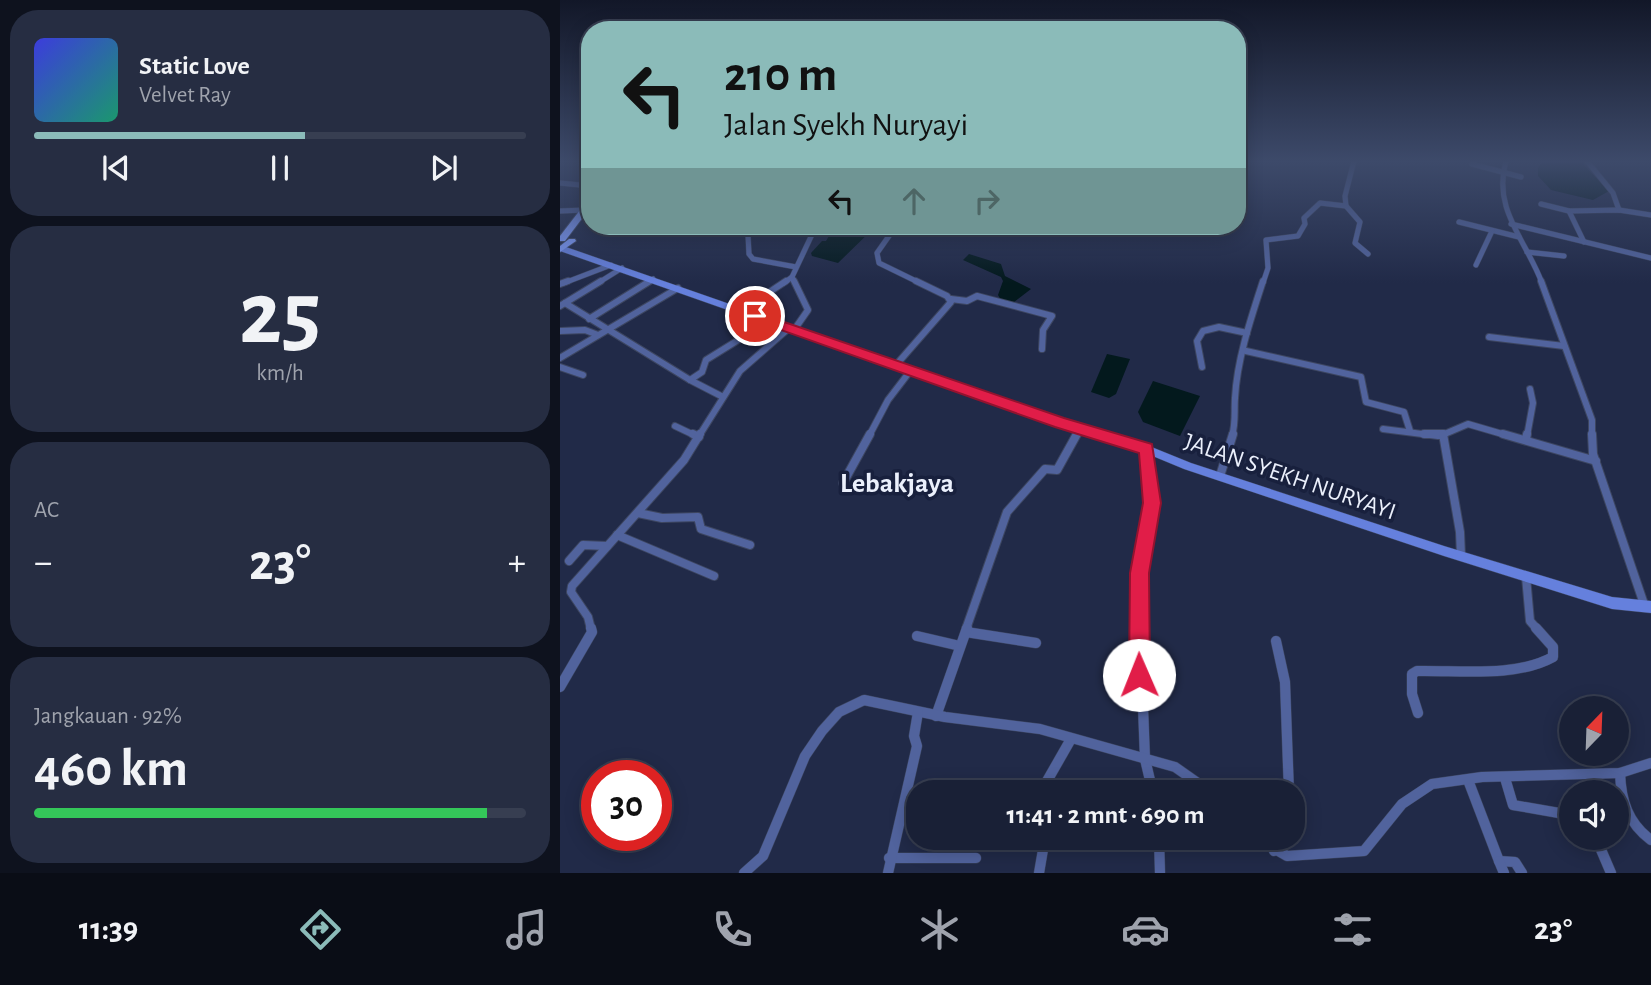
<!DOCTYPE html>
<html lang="id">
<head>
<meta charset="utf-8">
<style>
  :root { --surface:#192036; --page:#262d42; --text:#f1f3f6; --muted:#9fa3ad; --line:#373e51; --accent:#8bbbb9 }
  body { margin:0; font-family:"Alegreya Sans",sans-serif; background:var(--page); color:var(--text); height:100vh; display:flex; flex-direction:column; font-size:26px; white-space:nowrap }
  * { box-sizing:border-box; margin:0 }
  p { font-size:23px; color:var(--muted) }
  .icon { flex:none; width:38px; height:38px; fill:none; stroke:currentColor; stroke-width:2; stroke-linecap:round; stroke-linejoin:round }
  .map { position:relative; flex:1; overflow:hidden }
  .drawer { display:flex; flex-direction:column; gap:10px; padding:10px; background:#0e121e; width:560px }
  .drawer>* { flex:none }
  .banner { position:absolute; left:21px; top:21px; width:665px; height:214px; border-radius:28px; box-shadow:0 4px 18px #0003,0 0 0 2px var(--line); background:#8bbbb9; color:#111; overflow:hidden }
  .needle { width:46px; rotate:23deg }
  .tools { position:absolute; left:999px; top:696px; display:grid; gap:14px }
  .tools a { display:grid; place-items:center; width:70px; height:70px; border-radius:50%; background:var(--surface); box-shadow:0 4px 18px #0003,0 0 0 2px var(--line); font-size:35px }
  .speed { position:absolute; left:21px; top:760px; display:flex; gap:14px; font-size:35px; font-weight:700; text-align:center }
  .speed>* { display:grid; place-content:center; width:91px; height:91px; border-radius:50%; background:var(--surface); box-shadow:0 4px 18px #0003,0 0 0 2px var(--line); line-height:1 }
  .speed .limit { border:10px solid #d22; background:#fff; color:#111 }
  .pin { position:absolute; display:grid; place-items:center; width:60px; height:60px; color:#fff; margin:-30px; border:4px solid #fff; border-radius:50%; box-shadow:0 2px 7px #0007 }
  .me { position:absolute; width:77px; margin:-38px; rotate:359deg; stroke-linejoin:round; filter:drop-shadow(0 0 5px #0008) }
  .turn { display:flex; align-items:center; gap:24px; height:147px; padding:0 28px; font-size:32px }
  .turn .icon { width:91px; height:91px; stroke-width:2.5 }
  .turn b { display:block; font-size:49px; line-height:60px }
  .lanes { display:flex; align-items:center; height:66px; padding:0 28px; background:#0003; justify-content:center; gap:35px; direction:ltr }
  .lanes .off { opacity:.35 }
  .big { font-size:52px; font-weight:700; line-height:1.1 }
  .drawer .tile { flex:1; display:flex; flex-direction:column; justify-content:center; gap:10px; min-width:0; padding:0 24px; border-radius:28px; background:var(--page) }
  .drawer .dial { align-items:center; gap:0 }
  .dial b { font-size:91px; line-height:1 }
  .song { display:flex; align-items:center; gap:21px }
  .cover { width:84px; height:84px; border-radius:10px; background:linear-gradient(135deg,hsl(240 70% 55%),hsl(160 70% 35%)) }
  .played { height:7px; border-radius:4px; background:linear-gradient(90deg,var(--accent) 55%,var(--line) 55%) }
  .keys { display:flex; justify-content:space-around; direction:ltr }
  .heat { display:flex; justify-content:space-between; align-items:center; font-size:38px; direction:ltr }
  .charge { height:10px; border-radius:5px; background:linear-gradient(90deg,#34c759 92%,var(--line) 0) }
  .trip { position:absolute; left:346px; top:780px; width:399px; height:70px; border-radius:28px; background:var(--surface); box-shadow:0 4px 18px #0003,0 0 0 2px var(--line); font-weight:700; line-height:70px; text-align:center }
  .tabs { display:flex; height:112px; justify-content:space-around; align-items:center; background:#0a0d16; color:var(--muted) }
  .tabs .icon { width:49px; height:49px }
  .tabs .current { color:var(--accent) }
  .tabs b { font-size:32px; color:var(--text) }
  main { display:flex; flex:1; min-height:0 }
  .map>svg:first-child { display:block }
  .water { fill:#03191d }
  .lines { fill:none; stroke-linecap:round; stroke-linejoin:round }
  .street-far3-casing { stroke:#3d4661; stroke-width:6 }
  .street-far2-casing { stroke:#3d4661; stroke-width:8 }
  .street-far1-casing { stroke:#3d4661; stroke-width:10 }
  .street-casing { stroke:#3d4661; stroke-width:11 }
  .secondary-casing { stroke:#3d4661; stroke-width:1 }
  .primary-casing { stroke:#3d4661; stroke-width:2 }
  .street-far3 { stroke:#51639d; stroke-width:5 }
  .street-far2 { stroke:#51639d; stroke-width:6 }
  .street-far1 { stroke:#51639d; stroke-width:8 }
  .street { stroke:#51639d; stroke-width:10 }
  .secondary { fill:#6580dd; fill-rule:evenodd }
  .primary { fill:#7d9af9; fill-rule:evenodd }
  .route { fill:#e11d48; stroke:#92132f; stroke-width:2 }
  .labels { text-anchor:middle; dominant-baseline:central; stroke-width:7; stroke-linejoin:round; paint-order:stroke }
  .street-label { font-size:24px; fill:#ebf0fc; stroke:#18203d }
  .quarter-label { font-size:28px; font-weight:bold; fill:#ebf0fc; stroke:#18203d }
</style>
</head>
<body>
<main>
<section class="drawer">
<div class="tile">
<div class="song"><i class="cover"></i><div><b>Static Love</b><p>Velvet Ray</p></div></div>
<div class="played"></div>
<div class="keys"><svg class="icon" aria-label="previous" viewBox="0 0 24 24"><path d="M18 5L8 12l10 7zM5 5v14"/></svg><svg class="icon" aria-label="pause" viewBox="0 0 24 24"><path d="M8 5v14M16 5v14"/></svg><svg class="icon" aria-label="next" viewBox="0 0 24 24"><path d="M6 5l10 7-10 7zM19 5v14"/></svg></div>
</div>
<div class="tile dial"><b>25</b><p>km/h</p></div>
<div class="tile"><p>AC</p>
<div class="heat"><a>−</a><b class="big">23°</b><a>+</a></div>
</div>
<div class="tile"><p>Jangkauan · 92%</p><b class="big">460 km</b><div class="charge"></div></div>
</section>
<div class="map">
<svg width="1091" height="873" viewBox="0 0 1091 873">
  <rect width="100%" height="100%" fill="#212a48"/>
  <g class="water">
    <polygon points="983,161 1020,161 1049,191 1033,200 991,190 978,176 978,168"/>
    <polygon points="282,226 316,226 278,263 252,256 251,253 262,241 266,241 272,231 290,236 297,230"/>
    <polygon points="409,254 441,264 445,276 471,289 454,302 441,300 438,295 443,281 441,277 403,260"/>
    <polygon points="547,354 570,359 556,394 549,398 531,392"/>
    <polygon points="593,381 640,396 620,436 583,422 578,412"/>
  </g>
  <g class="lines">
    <defs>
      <g id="street-far3">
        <path d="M946 161C932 209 966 240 982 283"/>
        <polyline points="1027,161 1053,193 1059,210"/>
        <polyline points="912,164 961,177"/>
        <polyline points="0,183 30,186"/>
        <polyline points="981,204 1009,211"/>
        <polyline points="786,206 800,222 795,243 808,254"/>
        <polyline points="0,211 25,210"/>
        <polyline points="899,222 959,237"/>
        <polyline points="951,224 1091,258"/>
        <polyline points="336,226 317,253 319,263 360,283"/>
        <polyline points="188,235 189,254 193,259 236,267"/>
        <polyline points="1024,242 1009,211 1059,210 1091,215"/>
        <polyline points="967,252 1004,256"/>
        <polyline points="916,265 932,231"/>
        <polyline points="4,283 51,265"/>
        <polyline points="38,283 62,268"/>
        <polyline points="87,283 93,279"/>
        <polyline points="224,283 232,277"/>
        <polyline points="235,283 232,277 256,226"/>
        <polyline points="703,283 708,268 706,240 738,236 745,224 744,218 760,203 786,206 785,196 794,161"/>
      </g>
      <g id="street-far2">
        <polyline points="234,281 248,310 234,330"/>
        <polyline points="981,281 1032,420 1032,436"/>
        <polyline points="0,284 8,281"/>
        <polyline points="391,299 407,301 417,296 492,316 483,330 482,349"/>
        <polyline points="5,303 130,380 142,372 146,360 209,321"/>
        <polyline points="0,306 41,281"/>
        <polyline points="181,311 226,281"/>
        <polyline points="29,319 90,281"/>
        <polyline points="0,331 25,330 38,335"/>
        <polyline points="929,337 1004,346"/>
        <polyline points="686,351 801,377 806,402 844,412 850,431"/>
        <polyline points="0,358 118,288"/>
        <polyline points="336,365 391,302 387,296 356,281"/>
        <polyline points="0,367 23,375"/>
        <polyline points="642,367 637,341 643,331 659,327 687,333"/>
        <polyline points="130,380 163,397"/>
        <polyline points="115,426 136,436"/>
        <polyline points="823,429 878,436"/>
        <polyline points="139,436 180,371 229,328"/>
        <polyline points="309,436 328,400 351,370"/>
        <polyline points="516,436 520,429"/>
        <path d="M672 436C676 422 674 412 675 398 677 359 691 318 703 281"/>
        <polyline points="880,436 908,424 949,436"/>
        <polyline points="967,436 973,403 970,389"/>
      </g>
      <g id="street-far1">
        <polyline points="133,434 139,437"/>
        <polyline points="864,434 883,434"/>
        <polyline points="883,434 900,532 901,556"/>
        <polyline points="943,434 1036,461"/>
        <polyline points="1032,434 1033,454 1085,607"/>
        <polyline points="966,439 967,434"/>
        <polyline points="660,476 673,434"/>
        <polyline points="283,483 310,434"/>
        <polyline points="78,513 102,518 138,517 141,529 190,545"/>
        <polyline points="57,535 154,576"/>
        <polyline points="9,561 23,545 47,546"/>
        <polyline points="966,577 970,621 977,629"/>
        <polyline points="31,629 28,617 11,592 12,586 124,460 140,434"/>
        <polyline points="406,629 447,512 485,469 497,470 517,434"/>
        <polyline points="580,629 580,573 592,503 586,449"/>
      </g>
      <g id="street">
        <polyline points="580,628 585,759 593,793"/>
        <polyline points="406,632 476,643"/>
        <polyline points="357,636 400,646"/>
        <polyline points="716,641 725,682 729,793"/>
        <polyline points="0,687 32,632 31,628"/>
        <path d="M858 713 852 694V674L857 671C899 670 955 678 993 657V647L976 628"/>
        <polyline points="376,716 407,628"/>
        <path d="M1060 773C1061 801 1068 823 1091 840"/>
        <polyline points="945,778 953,805 999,813 1012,820"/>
        <polyline points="908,780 939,861 955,862 962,873"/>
        <polyline points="485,793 487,781 511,739"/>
        <polyline points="599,838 600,873"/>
        <polyline points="696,838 727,856 804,851 842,804 872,784 922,777 1060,773 1091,763"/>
        <polyline points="1036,838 1051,873"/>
        <polyline points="714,851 719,838"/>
        <polyline points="329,858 416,858"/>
        <polyline points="939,861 944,873"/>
        <polyline points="184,873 203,856 245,756 262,731 279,712 304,700 385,717 480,729 615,767 652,793"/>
        <polyline points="328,873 357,746 354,736 358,712"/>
        <polyline points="479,873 485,838"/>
      </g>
      <polygon id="secondary" points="0,247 6,247 502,420 589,446 631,463 884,546 1052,597 1091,601 1091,613 1052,609 884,556 624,469 583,452 497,426 0,251"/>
      <g id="primary">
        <polygon points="27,201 30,201 30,208 5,241 0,241 0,236"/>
        <polygon points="9,239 15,239 16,241 0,252 0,246"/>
      </g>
    </defs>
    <use href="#street-far3" class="street-far3-casing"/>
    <use href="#street-far2" class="street-far2-casing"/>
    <use href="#street-far1" class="street-far1-casing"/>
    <use href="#street" class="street-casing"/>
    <use href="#secondary" class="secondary-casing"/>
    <use href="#primary" class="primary-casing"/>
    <use href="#street-far3" class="street-far3"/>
    <use href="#street-far2" class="street-far2"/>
    <use href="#street-far1" class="street-far1"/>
    <use href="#street" class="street"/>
    <use href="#secondary" class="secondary"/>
    <use href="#primary" class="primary"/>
  </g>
  <linearGradient id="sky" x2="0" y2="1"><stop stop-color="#121728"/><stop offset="0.57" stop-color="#3d4a6a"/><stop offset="1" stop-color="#3d4a6a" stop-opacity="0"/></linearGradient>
  <rect width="1091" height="283" fill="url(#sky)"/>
  <polygon class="route" points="195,312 504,418 592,444 601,503 589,573 590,675 587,683 579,686 572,683 569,675 570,573 583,503 579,453 495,427 190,319 188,316"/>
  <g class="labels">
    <g class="street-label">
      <text transform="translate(730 477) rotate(19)">JALAN SYEKH NURYAYI</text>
    </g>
    <g class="quarter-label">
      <text x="337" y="484">Lebakjaya</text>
    </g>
  </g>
</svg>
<div class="tools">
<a><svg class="needle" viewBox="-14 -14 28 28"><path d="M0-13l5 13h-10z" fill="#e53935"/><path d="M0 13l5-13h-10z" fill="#9fa3ad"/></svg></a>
<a><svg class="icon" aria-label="sound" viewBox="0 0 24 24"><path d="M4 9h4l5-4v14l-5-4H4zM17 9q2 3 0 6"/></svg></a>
</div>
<div class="speed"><div class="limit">30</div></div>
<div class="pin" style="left:195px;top:316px;background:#d93025"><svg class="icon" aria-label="arrive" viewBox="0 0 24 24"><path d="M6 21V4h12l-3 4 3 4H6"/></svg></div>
<svg class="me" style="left:579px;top:675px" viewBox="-20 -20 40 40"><circle r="19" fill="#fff"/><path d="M0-13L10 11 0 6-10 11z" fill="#e11d48"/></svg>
<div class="trip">11:41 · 2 mnt · 690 m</div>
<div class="banner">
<div class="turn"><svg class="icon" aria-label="left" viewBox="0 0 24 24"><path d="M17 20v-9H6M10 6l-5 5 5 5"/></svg><div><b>210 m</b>Jalan Syekh Nuryayi</div></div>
<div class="lanes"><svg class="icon" aria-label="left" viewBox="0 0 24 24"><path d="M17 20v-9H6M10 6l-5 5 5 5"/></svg><svg class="icon off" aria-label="ahead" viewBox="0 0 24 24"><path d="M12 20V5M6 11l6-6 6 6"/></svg><svg class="icon off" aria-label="right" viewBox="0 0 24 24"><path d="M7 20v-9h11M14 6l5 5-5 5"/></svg></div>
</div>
</div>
</main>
<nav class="tabs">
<b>11:39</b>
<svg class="icon current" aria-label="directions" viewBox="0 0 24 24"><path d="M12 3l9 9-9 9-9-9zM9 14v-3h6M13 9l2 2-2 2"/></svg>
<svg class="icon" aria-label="music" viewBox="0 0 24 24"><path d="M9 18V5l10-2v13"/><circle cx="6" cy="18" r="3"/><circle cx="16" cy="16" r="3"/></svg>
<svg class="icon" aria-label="phone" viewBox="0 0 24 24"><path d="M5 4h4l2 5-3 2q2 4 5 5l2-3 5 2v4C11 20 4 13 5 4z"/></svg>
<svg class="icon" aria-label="climate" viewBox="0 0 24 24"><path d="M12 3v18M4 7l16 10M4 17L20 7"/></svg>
<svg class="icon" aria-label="car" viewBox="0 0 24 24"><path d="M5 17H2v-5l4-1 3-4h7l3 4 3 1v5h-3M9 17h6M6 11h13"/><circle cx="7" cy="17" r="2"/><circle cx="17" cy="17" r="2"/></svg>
<svg class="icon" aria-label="filters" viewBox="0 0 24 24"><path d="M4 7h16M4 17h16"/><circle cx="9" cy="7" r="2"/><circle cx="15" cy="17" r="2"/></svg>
<b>23°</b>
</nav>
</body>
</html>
